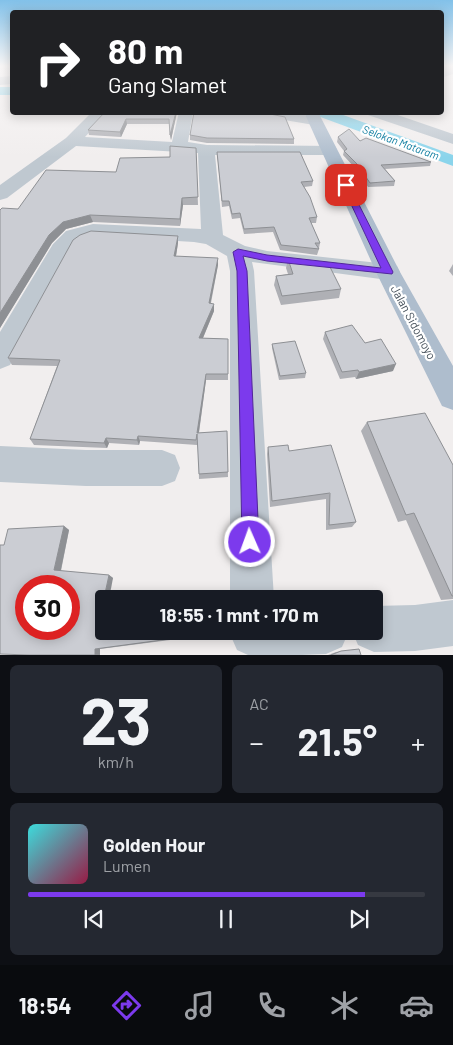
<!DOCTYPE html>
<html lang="id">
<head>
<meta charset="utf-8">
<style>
  :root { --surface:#171b24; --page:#242831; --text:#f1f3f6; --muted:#9ea1a6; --line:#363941; --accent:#7c3aed }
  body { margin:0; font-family:Barlow,sans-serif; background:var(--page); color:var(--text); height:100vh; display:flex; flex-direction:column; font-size:19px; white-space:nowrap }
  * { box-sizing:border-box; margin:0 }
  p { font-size:16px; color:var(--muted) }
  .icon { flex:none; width:28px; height:28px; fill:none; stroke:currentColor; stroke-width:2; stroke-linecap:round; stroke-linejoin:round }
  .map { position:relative; height:655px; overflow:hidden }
  .drawer { display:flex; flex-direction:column; gap:10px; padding:10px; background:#0d0f14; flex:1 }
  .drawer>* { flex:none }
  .guide { position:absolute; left:10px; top:10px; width:434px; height:105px; border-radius:5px; box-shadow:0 2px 12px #0003; background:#202124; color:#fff; overflow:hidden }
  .speed { position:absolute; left:15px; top:575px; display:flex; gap:10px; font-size:25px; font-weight:700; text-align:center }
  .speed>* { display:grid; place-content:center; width:65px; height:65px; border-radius:50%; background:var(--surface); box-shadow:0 2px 12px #0003; line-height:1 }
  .speed .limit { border:8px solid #d22; background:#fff; color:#111 }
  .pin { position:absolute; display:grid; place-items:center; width:42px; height:42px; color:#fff; margin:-21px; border-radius:10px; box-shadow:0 2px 8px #0006 }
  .me { position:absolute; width:55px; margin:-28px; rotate:358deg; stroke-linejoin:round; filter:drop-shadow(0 0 4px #0008) }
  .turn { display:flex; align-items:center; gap:18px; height:105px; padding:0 15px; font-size:22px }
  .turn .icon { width:65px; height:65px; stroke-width:2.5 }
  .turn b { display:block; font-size:35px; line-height:42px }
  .big { font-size:38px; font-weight:700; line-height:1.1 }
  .drawer .widget { flex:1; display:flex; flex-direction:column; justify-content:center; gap:8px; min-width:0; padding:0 18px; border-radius:8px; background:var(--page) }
  .drawer .dial { align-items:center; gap:0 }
  .dial b { font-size:65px; line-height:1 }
  .song { display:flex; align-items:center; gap:15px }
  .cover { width:60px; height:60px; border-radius:8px; background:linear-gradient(135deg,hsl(180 70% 55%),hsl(340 70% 35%)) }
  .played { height:5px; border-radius:2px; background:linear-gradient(90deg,var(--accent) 85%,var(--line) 85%) }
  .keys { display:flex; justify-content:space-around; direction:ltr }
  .heat { display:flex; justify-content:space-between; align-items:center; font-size:28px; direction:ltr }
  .drawer .tiles { flex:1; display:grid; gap:10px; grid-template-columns:1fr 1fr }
  .widget:last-child { grid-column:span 2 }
  .trip { position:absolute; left:95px; top:590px; width:288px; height:50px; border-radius:5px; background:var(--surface); box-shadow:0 2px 12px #0003; font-weight:700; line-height:50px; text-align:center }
  .tabs { display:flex; height:80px; justify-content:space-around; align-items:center; background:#090b0e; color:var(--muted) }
  .tabs .icon { width:35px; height:35px }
  .tabs .selected { color:var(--accent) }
  .tabs b { font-size:22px; color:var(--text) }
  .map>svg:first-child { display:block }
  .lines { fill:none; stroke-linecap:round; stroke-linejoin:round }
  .canal { fill:#8ad4eb; fill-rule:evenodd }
  .minor { fill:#bfc8d0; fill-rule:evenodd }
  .major { fill:#aebdcd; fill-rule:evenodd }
  .wall { fill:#afb0b5 }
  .shaded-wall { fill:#8e9094 }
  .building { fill:#cbcdd3; stroke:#8e9094; fill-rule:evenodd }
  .route { fill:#7c3aed; stroke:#51269a }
  .labels { text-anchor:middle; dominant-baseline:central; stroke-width:4.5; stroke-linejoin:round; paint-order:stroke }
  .far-water-label { font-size:11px; font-style:italic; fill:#0e7da0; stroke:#fff }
  .street-label { font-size:12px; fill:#46515b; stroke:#fff }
</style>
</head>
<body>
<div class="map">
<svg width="453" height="655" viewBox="0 0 453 655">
  <rect width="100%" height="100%" fill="#f1eeee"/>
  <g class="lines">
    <g class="canal">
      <rect x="0" y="87" width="12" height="8"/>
      <polygon points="313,112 335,112 453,155 453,166 315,115"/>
    </g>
    <g class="minor">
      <polygon points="441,66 453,66 453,74 441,78 441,70 443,69"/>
      <polygon points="12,76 12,84 0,85 0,77"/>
      <polygon points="92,112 108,112 85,137 172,142 179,112 193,112 188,142 207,145 335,146 337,150 335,154 329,155 215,155 223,235 245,246 267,251 388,264 397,266 400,272 397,278 388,280 252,262 254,271 274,599 230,599 230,271 227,256 206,244 194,242 93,236 81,240 74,246 10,365 0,369 0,332 53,244 66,231 93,224 201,229 198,153 76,146 7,198 0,200 0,185 66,138"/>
      <polygon points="254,112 290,112 319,118 321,121 319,124 314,125 261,116"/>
      <polygon points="366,112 389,112 453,134 453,144 368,115"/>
      <polygon points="0,446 86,450 162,450 175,455 180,468 175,481 162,486 86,486 0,482"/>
      <polygon points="453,600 453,646 415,651 374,652 358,645 352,631 374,631 374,606 415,605"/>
      <polygon points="231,631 349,631 342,647 326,654 302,655 248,655 237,650 230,634"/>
    </g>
    <polygon class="major" points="304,112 318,112 400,272 453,366 453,410 442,406 376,272"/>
  </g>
  <g class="wall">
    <polygon points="105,112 177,112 171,140 169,124 127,124 121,137 89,135 88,130"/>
    <polygon points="190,135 294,139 294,144 207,143 190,140"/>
    <polygon points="338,137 360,141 431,162 430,166 385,169 395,181 394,186 368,187 356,169 343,155 344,151 337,142"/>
    <polygon points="196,148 198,205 183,205 180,226 93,222 66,229 52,243 0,328 0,210 18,209 116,172 170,157"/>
    <polygon points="217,152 313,181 312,186 304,187 317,217 316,223 311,223 320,243 319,248 318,248 319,249 317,255 280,250 273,232 244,234 240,218 232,219 229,206 222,207"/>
    <polygon points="178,243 176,256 218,265 211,303 214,311 203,338 228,339 228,380 206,380 199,433 227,431 228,477 199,479 198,442 197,445 140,441 139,445 109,443 107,448 34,445 30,439 57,366 12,365 8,358"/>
    <polygon points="288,259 341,289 339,298 281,305 274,285 276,276 288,274 286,268"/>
    <polygon points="453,264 453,276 449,271"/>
    <polygon points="325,332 365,343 393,371 356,379 355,377 340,379 323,339"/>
    <polygon points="272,344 306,373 305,378 279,380 272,348"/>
    <polygon points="367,422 453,465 453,599 441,600 406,520 398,522 361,431"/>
    <polygon points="268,447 289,451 356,522 352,527 326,530 326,499 270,507 267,454"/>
    <polygon points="64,526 69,530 61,571 109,575 113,578 104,599 104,631 180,631 178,639 100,649 0,654 4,545"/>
    <polygon points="359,649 361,655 328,655 336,652"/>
  </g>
  <g class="shaded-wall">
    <polygon points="176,112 177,112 171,140 170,135"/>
    <polygon points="126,119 127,124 121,137 120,132"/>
    <polygon points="182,198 183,205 180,226 180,219"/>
    <polygon points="90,215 93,222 66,229 52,243 0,328 0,313 49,235 63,222"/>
    <polygon points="178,236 178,243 175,262 174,256"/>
    <polygon points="218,258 218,265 209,310 209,303"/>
    <polygon points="214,304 214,311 200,345 199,338"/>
    <polygon points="396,364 393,371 356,379 359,372"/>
    <polygon points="206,374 206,380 198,438 197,433"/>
    <polygon points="138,436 140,441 139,445 137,440"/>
    <polygon points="106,438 109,443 107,448 104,443"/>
    <polygon points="64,526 69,530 60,574 54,570"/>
    <polygon points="109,575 113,578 109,599 104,599"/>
    <polygon points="104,599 104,613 101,612"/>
    <polygon points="178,631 180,631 178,639 177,638"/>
    <rect x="95" y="649" width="5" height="6"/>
  </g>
  <g class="building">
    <polygon points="105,112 176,112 170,135 169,119 126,119 120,132 88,130"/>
    <polygon points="194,112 260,112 285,117 294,139 207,138 190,135"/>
    <polygon points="349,129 360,141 366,138 431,162 381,165 395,181 370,183 357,164 344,151 347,149 338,137"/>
    <polygon points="170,146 196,148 198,197 182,198 180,219 90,215 63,222 49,235 0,313 0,210 2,208 18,209 46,170 116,172 120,158 170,157"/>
    <polygon points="217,152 300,152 313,181 301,182 310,197 317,217 309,218 320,243 315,243 319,249 281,245 274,227 244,229 240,213 232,214 229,201 222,201"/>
    <polygon points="91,231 178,236 174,256 218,258 209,303 214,304 199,338 228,339 228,374 206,374 197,433 227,431 228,472 199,474 197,434 196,440 138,436 137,440 106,438 104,443 30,439 60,360 8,358 73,240 80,235"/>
    <polygon points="288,259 329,265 341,289 282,296 276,276 293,274"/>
    <polygon points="352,325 365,343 381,339 396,364 359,372 358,370 342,372 325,332"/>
    <polygon points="295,341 306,373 280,376 272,344"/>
    <polygon points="425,413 453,465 453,596 452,596 414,513 406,515 367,422"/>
    <polygon points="288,445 289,451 331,445 356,522 329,525 330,493 272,501 268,447"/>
    <path d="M64 526 54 570 109 575 101 612 104 611V631H178L177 638 95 649V655H29L0 654V545H4L8 529ZM26 586H69V629H26Z"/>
    <polygon points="183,595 182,599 164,599"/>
    <polygon points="359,649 361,655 331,655 341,651"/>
  </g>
  <linearGradient id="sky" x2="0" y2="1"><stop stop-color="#82c1e9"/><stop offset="0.42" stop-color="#f9f7f7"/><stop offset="1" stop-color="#f9f7f7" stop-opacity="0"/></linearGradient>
  <rect width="453" height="157" fill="url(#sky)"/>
  <polygon class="route" points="343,183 349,185 393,272 392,274 267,261 243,256 247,271 259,542 256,548 250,550 244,548 242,542 237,271 233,252 238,249 267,255 381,268 342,185"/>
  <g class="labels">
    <g class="far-water-label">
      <text transform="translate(401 142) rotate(20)">Selokan Mataram</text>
    </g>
    <g class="street-label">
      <text transform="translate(414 322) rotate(62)">Jalan Sidomoyo</text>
    </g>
  </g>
</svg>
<div class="speed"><div class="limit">30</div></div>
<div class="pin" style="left:346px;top:185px;background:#d93025"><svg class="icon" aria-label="arrive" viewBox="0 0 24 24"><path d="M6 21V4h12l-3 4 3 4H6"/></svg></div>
<svg class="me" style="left:250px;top:542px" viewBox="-20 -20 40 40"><circle r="17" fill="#7c3aed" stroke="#fff" stroke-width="3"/><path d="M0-11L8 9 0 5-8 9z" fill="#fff"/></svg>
<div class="trip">18:55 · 1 mnt · 170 m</div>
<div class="guide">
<div class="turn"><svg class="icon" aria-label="right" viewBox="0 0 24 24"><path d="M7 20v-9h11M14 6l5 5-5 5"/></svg><div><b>80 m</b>Gang Slamet</div></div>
</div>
</div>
<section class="drawer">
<div class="tiles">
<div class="widget dial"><b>23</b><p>km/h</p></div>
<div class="widget"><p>AC</p>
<div class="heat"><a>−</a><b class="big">21.5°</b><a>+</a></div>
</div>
<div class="widget">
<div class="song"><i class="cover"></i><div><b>Golden Hour</b><p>Lumen</p></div></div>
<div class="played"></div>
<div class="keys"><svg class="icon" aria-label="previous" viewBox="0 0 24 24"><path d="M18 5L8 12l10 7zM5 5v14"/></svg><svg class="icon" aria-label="pause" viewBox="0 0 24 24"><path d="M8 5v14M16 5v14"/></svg><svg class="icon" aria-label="next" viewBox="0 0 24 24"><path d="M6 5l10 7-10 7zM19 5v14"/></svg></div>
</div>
</div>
</section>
<nav class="tabs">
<b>18:54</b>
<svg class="icon selected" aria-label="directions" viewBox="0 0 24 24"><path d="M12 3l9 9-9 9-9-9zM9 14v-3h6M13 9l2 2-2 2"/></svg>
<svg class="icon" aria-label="music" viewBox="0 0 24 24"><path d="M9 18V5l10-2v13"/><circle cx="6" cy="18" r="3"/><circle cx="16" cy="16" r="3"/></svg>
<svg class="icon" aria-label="phone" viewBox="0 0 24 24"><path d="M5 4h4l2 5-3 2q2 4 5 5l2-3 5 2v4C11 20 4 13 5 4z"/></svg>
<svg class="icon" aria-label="climate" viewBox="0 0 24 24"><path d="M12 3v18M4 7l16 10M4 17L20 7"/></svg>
<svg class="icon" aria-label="car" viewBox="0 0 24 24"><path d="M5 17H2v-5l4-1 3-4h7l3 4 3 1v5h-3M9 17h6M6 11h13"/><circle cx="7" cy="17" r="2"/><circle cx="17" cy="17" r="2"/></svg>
</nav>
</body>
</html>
